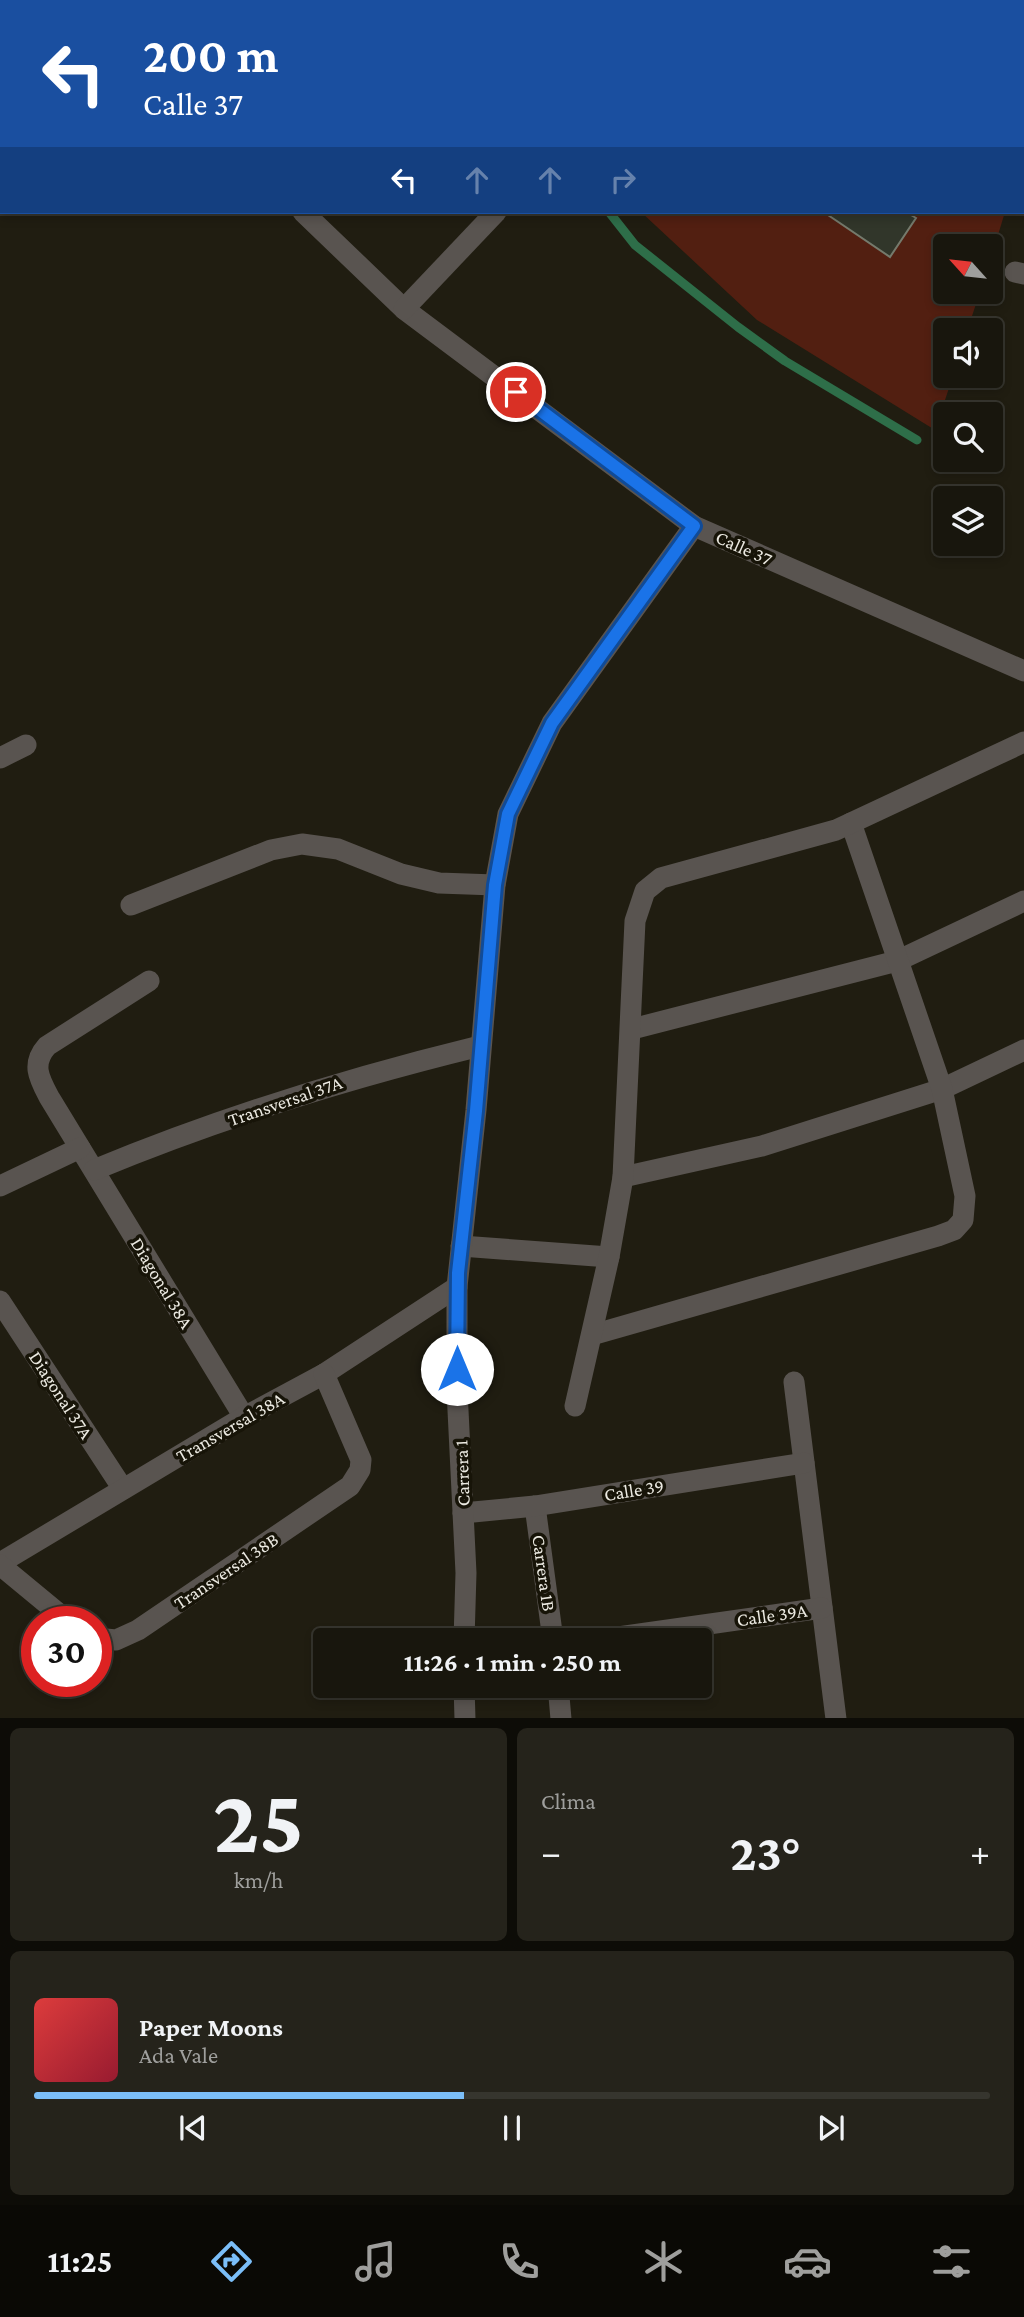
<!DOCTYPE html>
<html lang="es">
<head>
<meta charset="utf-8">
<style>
  :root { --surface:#18160d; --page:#25231b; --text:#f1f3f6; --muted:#9f9f9d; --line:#36352e; --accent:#7bbef8 }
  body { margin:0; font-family:"Crimson Pro",serif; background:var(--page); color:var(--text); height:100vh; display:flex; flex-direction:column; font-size:26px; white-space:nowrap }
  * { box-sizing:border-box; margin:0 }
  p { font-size:23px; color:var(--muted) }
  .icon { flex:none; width:38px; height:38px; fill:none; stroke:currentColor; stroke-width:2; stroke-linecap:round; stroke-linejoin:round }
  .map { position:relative; height:1718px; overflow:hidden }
  .sheet { display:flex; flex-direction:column; gap:10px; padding:10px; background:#0d0c07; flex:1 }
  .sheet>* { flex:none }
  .banner { position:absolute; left:0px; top:0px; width:1026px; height:214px; box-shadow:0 4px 10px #0003,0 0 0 2px var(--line); background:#1a4fa0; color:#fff; overflow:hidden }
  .needle { width:46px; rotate:297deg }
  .fabs { position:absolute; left:933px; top:234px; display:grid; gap:14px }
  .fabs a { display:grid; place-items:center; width:70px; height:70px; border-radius:7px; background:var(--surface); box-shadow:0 4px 10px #0003,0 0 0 2px var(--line); font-size:35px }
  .speed { position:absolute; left:21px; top:1606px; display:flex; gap:14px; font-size:35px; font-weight:700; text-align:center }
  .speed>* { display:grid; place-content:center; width:91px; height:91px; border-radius:50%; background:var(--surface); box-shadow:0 4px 10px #0003,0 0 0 2px var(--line); line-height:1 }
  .speed .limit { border:10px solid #d22; background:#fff; color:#111 }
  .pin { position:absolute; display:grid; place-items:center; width:60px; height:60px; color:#fff; margin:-30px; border:4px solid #fff; border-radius:50%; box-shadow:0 2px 7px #0007 }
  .me { position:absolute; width:77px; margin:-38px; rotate:0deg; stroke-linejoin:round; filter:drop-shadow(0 0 5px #0008) }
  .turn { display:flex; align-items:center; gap:24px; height:147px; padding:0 28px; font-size:32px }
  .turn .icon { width:91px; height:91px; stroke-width:2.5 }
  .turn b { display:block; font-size:49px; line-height:60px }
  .lanes { display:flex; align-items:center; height:66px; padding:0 28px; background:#0003; justify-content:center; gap:35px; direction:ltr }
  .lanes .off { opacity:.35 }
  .big { font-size:52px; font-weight:700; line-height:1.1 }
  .sheet .card { flex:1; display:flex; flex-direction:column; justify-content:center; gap:10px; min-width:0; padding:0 24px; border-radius:10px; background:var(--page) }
  .sheet .dial { align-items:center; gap:0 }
  .dial b { font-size:91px; line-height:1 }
  .song { display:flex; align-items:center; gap:21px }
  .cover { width:84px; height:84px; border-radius:10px; background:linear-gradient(135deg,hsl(0 70% 55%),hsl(350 70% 35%)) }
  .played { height:7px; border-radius:4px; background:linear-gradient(90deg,var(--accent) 45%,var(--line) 45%) }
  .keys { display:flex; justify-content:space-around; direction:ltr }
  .heat { display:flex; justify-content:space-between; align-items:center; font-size:38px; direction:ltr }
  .sheet .tiles { flex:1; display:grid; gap:10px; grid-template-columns:1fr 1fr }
  .card:last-child { grid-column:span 2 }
  .trip { position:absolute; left:313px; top:1628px; width:399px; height:70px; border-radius:7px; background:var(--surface); box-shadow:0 4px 10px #0003,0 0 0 2px var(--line); font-weight:700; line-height:70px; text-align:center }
  .tab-bar { display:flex; height:112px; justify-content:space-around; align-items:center; background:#0a0905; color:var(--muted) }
  .tab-bar .icon { width:49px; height:49px }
  .tab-bar .on { color:var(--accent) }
  .tab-bar b { font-size:32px; color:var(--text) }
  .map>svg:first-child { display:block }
  .green { fill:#521f11 }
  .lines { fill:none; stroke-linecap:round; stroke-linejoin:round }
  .stream { stroke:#2e6e49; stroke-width:9 }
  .building { fill:#31362a; stroke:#757a6c; stroke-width:2 }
  .path { stroke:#646157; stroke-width:4.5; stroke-dasharray:5 5; stroke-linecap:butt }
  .minor { stroke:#595450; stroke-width:21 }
  .route-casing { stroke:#114b97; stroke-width:18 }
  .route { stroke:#1a73e8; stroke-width:12 }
  .labels { text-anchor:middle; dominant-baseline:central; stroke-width:7; stroke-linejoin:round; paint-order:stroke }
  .street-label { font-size:19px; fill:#ebe9e1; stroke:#171408 }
</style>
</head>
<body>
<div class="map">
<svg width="1024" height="1719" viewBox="0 0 1024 1719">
  <rect width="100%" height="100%" fill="#201d11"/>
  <polygon class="green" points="641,212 1005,212 991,258 990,247 945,247 945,292 980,292 967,331 945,331 945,376 953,376 935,430 757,320"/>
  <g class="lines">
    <g class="stream">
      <polyline points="443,0 444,2"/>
      <polyline points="609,212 635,245 738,327 785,361 917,440"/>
    </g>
  </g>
  <polygon class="building" points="830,212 906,212 916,218 890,257 828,215"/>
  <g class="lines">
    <polyline class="path" points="997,2 999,0"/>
    <g class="minor">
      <polyline points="122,0 123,2"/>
      <polyline points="413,0 415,2"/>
      <polyline points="155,2 156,0"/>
      <polyline points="330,2 332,0"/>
      <polyline points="515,2 517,0"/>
      <polyline points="689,2 691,0"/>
      <polyline points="303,212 404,309 694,526 1024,671"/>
      <polyline points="1015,272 1024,274"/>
      <polyline points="404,309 496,212"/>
      <polyline points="0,758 26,745"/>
      <polyline points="131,905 271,850 302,844 338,849 401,874 439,883 495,885"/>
      <path d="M149 981 47 1046C31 1064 39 1078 49 1097L244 1417"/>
      <polyline points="632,1029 897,961 1024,901"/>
      <path d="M94 1170C219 1118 349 1078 480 1046"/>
      <polyline points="623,1177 762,1146 942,1089 1024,1050"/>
      <polyline points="0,1186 80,1148"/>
      <polyline points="461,1246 609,1257"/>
      <polyline points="0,1301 123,1489"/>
      <polyline points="592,1335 938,1236 954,1230 963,1220 965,1196 942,1089 851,823"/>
      <polyline points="794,1382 836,1719"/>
      <polyline points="575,1406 609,1257 623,1177 635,921 645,891 661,878 836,830 1024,742"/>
      <polyline points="535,1506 553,1640"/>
      <polyline points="463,1513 535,1506 804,1463"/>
      <polyline points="0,1563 244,1417 324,1374 457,1287"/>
      <polyline points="0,1565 69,1622"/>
      <polyline points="96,1638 116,1640 138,1630 350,1486 360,1470 361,1460 324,1374"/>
      <polyline points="464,1640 466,1573 457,1390 457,1287 476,1110 495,885 508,814 552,723 694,526"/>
      <polyline points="597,1640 822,1608"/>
      <polyline points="464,1685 465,1719"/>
      <polyline points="558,1685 561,1719"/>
    </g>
  </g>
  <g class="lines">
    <defs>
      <polyline id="route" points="457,1369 458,1273 476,1111 495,885 508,814 552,723 694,526 516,392"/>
    </defs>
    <use href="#route" class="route-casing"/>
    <use href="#route" class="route"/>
  </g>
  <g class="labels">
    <g class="street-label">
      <text transform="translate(744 548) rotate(24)">Calle 37</text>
      <text transform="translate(285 1101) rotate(-19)">Transversal 37A</text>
      <text transform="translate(162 1283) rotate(59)">Diagonal 38A</text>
      <text transform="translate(61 1395) rotate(57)">Diagonal 37A</text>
      <text transform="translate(230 1427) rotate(-30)">Transversal 38A</text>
      <text transform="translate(462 1473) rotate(-92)">Carrera 1</text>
      <text transform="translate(634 1490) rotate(-9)">Calle 39</text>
      <text transform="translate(226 1571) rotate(-34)">Transversal 38B</text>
      <text transform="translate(544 1573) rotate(82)">Carrera 1B</text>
      <text transform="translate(772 1615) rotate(-8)">Calle 39A</text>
    </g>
  </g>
</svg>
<div class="fabs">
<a><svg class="needle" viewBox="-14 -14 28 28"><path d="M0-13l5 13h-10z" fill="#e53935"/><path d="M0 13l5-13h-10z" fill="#9f9f9d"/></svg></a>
<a><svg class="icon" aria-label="sound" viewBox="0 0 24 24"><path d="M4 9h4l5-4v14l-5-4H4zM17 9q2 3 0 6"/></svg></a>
<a><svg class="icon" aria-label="search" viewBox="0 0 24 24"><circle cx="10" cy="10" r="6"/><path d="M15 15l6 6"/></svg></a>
<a><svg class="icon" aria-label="layers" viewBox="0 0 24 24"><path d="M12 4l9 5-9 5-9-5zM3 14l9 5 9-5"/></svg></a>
</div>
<div class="speed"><div class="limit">30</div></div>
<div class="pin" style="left:516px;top:392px;background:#d93025"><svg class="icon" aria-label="arrive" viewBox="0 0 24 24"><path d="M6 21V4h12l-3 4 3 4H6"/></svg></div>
<svg class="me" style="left:457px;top:1369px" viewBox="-20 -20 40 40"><circle r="19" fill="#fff"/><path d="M0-13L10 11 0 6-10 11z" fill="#1a73e8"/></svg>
<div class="trip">11:26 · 1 min · 250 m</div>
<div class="banner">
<div class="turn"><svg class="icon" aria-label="left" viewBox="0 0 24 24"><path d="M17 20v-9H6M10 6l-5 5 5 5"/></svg><div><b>200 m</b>Calle 37</div></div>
<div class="lanes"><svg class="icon" aria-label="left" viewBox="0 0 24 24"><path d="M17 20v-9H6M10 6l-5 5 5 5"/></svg><svg class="icon off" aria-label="ahead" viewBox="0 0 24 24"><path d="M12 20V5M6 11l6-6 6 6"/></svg><svg class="icon off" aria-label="ahead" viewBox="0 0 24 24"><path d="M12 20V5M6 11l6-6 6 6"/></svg><svg class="icon off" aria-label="right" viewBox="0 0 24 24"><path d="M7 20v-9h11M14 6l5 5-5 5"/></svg></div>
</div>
</div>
<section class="sheet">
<div class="tiles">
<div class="card dial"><b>25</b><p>km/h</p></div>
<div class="card"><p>Clima</p>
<div class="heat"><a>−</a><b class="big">23°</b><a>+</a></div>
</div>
<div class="card">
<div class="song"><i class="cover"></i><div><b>Paper Moons</b><p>Ada Vale</p></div></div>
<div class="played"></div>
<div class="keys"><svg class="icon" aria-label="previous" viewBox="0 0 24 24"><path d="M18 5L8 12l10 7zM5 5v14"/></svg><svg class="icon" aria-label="pause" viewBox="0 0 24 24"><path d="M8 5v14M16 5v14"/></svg><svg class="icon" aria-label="next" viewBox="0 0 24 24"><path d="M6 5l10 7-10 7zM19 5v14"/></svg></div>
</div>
</div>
</section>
<nav class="tab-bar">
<b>11:25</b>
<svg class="icon on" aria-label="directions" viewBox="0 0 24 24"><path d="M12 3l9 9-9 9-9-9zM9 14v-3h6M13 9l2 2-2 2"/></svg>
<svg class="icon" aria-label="music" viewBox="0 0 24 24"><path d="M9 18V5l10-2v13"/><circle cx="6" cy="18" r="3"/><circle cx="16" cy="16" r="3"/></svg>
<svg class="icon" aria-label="phone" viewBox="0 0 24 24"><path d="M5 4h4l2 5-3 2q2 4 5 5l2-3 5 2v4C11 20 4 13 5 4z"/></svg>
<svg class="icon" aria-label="climate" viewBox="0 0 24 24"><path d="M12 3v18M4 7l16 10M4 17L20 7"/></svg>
<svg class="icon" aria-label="car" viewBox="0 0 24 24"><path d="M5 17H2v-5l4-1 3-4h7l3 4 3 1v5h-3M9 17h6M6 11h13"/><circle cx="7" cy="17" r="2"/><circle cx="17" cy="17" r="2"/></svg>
<svg class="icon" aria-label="filters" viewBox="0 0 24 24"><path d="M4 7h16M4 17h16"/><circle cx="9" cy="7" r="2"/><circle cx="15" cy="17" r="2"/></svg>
</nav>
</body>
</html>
